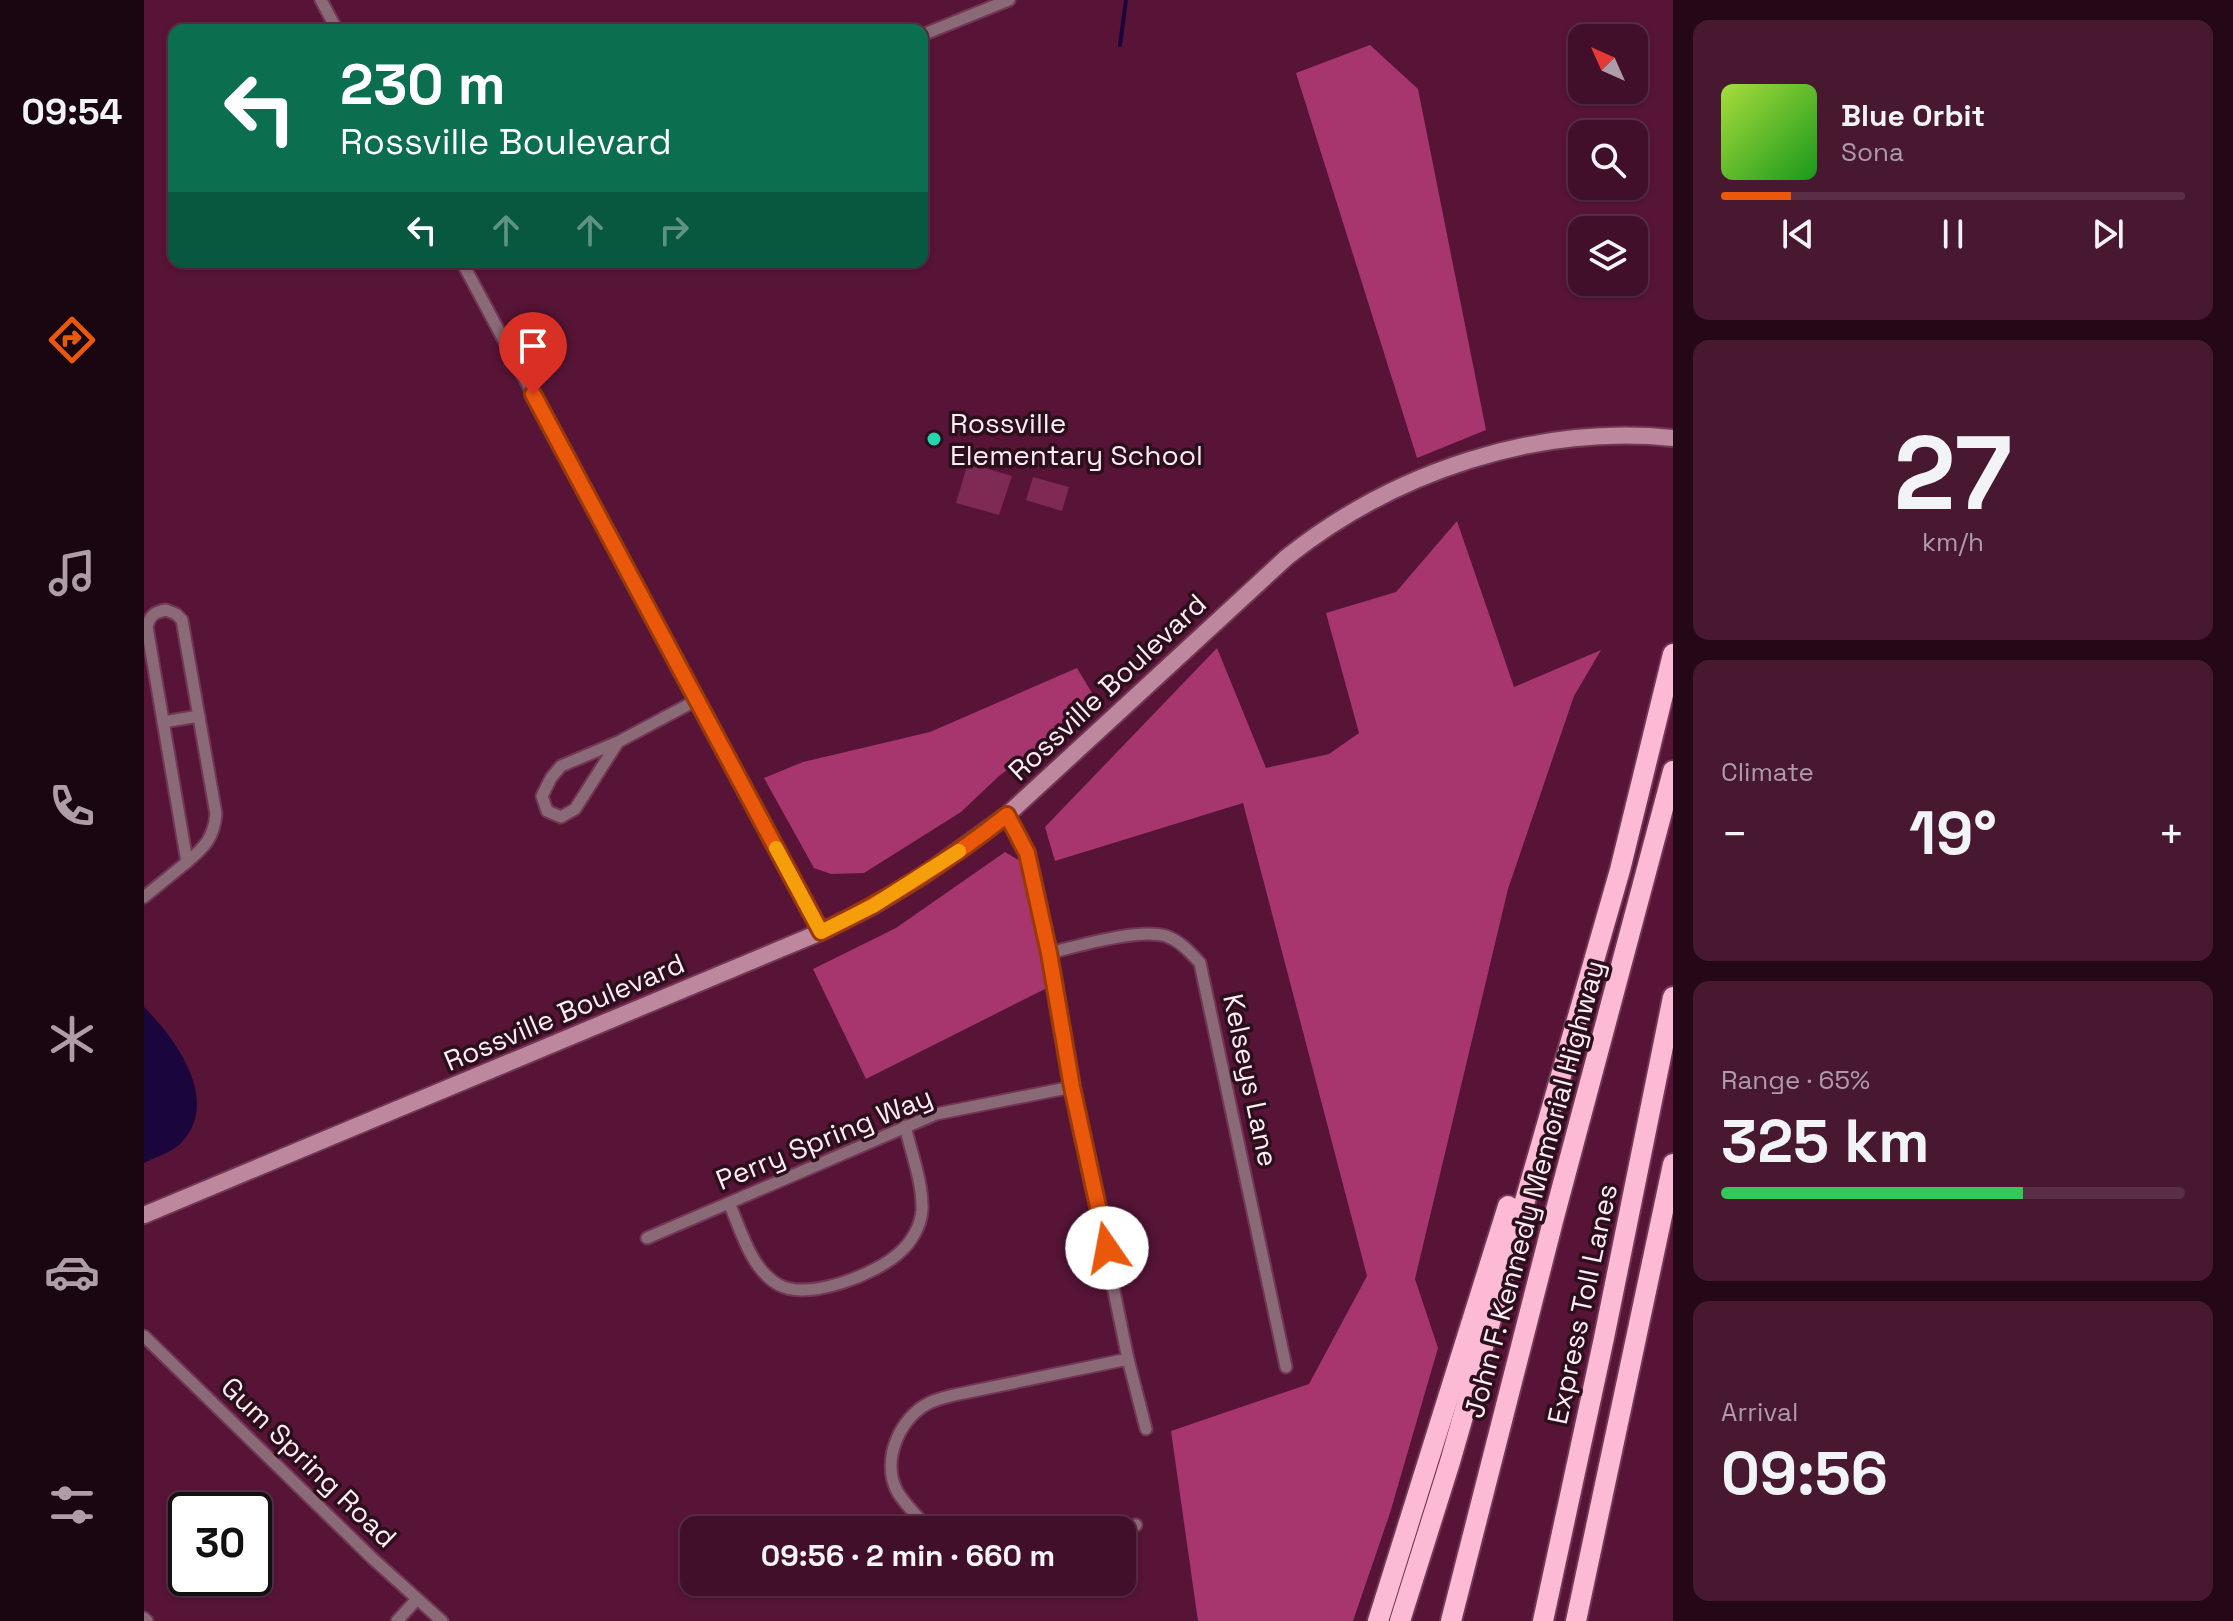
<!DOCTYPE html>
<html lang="en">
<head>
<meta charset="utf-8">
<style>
  :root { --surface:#410f29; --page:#481831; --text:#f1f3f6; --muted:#ae9ca8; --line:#5a2f46; --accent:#ea580c }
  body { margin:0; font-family:"Space Grotesk",sans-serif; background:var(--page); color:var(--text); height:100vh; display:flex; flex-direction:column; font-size:30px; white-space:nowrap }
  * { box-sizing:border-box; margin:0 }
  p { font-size:26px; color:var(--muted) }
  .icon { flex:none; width:44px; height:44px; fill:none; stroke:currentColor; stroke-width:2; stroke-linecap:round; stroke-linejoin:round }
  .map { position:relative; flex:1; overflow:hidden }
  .panel { display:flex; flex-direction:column; gap:20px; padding:20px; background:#240817; width:560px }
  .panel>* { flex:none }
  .hud { position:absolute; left:24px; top:24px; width:760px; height:244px; border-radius:16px; box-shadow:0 2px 6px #0004,0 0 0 2px var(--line); background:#0b6e4f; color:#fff; overflow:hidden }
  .needle { width:52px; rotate:315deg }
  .tools { position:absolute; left:1424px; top:24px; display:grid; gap:16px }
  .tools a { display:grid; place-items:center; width:80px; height:80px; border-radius:16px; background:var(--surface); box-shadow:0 2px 6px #0004,0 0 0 2px var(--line); font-size:40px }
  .speed { position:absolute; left:24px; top:1492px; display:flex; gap:16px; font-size:40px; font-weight:700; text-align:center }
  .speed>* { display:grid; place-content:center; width:104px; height:104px; border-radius:50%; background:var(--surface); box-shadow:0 2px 6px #0004,0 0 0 2px var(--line); line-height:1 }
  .speed .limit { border:4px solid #111; border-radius:12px; background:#fff; color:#111 }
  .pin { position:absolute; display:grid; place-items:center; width:68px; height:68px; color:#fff; margin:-82px -34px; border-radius:50% 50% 50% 0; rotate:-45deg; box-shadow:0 0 8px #0007 }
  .pin .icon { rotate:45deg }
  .me { position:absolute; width:88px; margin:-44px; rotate:348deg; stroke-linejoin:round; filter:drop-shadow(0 0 6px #0008) }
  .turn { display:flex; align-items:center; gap:28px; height:168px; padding:0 40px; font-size:36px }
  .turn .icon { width:104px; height:104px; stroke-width:2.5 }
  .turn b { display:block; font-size:56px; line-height:68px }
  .lanes { display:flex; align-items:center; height:76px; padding:0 40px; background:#0003; justify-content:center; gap:40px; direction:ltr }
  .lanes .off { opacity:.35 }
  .big { font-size:60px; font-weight:800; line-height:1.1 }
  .panel .tile { flex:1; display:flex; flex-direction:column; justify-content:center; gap:12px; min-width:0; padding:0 28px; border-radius:16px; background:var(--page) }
  .panel .dial { align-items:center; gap:0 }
  .dial b { font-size:104px; line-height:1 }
  .song { display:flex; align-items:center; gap:24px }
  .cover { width:96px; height:96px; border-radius:12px; background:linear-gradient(135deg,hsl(80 70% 55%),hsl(120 70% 35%)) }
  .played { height:8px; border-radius:4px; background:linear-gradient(90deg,var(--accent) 15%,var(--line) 15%) }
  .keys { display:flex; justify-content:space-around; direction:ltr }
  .heat { display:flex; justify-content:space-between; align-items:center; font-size:44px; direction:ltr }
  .charge { height:12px; border-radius:6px; background:linear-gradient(90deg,#34c759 65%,var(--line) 0) }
  .trip { position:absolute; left:536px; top:1516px; width:456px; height:80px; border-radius:16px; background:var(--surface); box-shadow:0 2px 6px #0004,0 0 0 2px var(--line); font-weight:800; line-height:80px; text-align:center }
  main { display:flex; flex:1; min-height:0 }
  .menu { display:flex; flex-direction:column; width:144px; justify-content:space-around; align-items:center; background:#1a0610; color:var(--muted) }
  .menu .icon { width:56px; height:56px }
  .menu .selected { color:var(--accent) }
  .menu b { font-size:36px; color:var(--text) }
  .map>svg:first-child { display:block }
  .green { fill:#7e2a54 }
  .forest { fill:#a7356e }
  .water { fill:#1a053c }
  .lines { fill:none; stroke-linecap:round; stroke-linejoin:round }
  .stream { stroke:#1a053c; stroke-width:4 }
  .minor-casing { stroke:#723755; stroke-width:15 }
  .secondary-casing { stroke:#723755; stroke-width:20 }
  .motorway-casing { stroke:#723755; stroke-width:24 }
  .minor { stroke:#8b6a77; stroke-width:11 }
  .secondary { stroke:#bd889d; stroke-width:16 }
  .motorway { stroke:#fcbad5; stroke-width:20 }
  .route-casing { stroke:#983908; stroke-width:20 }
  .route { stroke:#ea580c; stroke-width:14 }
  .slow { stroke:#f59e0b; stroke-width:14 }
  .poi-dot { fill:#24d5af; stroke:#2c0f1c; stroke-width:3 }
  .labels { text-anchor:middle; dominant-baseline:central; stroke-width:7; stroke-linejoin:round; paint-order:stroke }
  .poi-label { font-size:28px; fill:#fdecf2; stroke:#2c0f1c; text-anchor:start }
  .street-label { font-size:28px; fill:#fdecf2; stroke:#2c0f1c }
</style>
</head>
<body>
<main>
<nav class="menu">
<b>09:54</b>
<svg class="icon selected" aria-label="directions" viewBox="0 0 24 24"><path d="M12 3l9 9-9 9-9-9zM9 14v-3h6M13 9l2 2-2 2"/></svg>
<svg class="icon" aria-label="music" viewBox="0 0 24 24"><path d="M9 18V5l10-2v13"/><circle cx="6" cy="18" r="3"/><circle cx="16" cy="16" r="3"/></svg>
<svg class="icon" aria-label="phone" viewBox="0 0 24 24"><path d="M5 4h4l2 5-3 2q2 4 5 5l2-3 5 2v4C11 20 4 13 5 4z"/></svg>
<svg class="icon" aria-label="climate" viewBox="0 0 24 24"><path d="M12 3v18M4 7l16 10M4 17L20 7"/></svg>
<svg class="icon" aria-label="car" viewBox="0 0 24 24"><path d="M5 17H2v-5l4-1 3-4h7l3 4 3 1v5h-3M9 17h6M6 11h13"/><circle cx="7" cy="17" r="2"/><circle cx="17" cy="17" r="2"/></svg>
<svg class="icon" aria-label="filters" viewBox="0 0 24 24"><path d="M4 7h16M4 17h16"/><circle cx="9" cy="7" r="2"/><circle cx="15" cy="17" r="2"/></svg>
</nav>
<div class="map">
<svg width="1529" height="1621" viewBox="0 0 1529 1621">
  <rect width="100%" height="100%" fill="#571437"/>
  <g class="green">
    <polygon points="824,463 868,476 855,515 812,503"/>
    <polygon points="889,477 925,487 918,511 882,500"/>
  </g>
  <g class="forest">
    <polygon points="1226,45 1274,89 1342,430 1273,458 1152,73"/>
    <polygon points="1313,521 1370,687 1457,650 1430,696 1364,889 1271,1279 1294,1348 1246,1513 1209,1621 1054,1621 1027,1431 1165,1384 1223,1276 1099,803 911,861 901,827 1073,648 1122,768 1185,754 1215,733 1182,613 1252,592"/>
    <polygon points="933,668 948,693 893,748 855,776 817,812 720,873 687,874 670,868 620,778 659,762 786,732"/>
    <polygon points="861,852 888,868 907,986 722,1079 669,969 752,928"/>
  </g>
  <path class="water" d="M0 1007C31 1038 77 1100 38 1142 29 1152 12 1157 0 1163Z"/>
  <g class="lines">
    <polyline class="stream" points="976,45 982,0"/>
    <defs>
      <g id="minor">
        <polyline points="177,0 193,30"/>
        <polyline points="778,35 865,0"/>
        <polyline points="318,262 677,932"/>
        <path d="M22 610 32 614 38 620 72 814C70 837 61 847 43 862L3 627C6 615 11 612 22 610Z"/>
        <polyline points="19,722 55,716"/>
        <polyline points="474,742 431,809 417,817 403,811 398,796 407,778 417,766 474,742 553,700"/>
        <polyline points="863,815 883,853 905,953 928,1087 984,1359 1002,1429"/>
        <polyline points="0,897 43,862"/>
        <path d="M905 953C934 946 994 928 1022 936 1036 941 1046 952 1056 963L1142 1367"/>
        <path d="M585 1203C597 1230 607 1270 635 1285 665 1301 732 1274 755 1253 767 1243 777 1226 778 1210 779 1183 767 1152 761 1126"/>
        <polyline points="503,1238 792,1114 928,1087"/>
        <polyline points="0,1336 228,1558 298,1621"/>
        <path d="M786 1530C775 1518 761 1505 753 1491 737 1460 756 1417 785 1403 793 1399 802 1397 810 1395L984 1359"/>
        <polyline points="959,1530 992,1525"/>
        <polyline points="0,1618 3,1621"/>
        <polyline points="253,1621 273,1599"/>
      </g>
      <path id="secondary" d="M0 1215 677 932 729 906 780 875 863 815 1143 557C1250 472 1392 424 1529 438"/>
      <g id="motorway">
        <polyline points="1234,1621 1364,1206"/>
        <polyline points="1256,1621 1306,1462 1476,870 1529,654"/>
        <polyline points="1307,1621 1409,1221 1529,771"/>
        <polyline points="1399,1621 1460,1338 1529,997"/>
        <polyline points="1432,1621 1529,1164"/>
      </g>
    </defs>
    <use href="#minor" class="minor-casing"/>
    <use href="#secondary" class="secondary-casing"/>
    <use href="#motorway" class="motorway-casing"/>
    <use href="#minor" class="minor"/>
    <use href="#secondary" class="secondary"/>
    <use href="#motorway" class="motorway"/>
  </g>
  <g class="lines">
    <defs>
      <path id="route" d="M389 394 677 932C744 900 805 861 863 815L883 853 905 953 928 1087 963 1248"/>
    </defs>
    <use href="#route" class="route-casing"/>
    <use href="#route" class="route"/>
    <polyline class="slow" points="632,848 677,932 729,906 815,851"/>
  </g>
  <circle class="poi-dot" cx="790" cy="439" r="8"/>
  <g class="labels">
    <g class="poi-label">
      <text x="806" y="423">Rossville<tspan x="806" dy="32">Elementary School</tspan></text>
    </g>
    <g class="street-label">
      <text transform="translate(963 687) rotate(-43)">Rossville Boulevard</text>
      <text transform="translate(420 1012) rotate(-23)">Rossville Boulevard</text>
      <text transform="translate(1107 1080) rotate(78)">Kelseys Lane</text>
      <text transform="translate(680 1138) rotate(-22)">Perry Spring Way</text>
      <text transform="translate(1390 1189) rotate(-75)">John F. Kennedy Memorial Highway</text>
      <text transform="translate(1438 1304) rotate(-78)">Express Toll Lanes</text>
      <text transform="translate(165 1462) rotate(44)">Gum Spring Road</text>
    </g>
  </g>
</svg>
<div class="tools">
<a><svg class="needle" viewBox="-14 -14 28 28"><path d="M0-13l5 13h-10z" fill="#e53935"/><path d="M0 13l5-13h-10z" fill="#ae9ca8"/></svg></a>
<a><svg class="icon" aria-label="search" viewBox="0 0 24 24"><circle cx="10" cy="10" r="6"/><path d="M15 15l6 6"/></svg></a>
<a><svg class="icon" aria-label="layers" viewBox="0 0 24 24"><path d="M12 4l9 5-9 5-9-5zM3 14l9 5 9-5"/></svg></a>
</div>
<div class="speed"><div class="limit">30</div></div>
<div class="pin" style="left:389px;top:394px;background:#d93025"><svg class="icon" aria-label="arrive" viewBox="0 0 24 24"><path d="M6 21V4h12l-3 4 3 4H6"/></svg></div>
<svg class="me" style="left:963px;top:1248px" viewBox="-20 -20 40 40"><circle r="19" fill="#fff"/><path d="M0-13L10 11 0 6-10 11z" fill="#ea580c"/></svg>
<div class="trip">09:56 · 2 min · 660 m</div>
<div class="hud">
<div class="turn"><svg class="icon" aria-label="left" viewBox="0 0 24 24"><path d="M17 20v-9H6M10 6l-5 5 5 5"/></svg><div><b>230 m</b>Rossville Boulevard</div></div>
<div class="lanes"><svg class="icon" aria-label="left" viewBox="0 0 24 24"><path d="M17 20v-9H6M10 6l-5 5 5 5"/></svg><svg class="icon off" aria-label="ahead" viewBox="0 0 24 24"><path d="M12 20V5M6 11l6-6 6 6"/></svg><svg class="icon off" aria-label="ahead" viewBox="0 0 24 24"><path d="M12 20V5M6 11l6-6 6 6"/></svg><svg class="icon off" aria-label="right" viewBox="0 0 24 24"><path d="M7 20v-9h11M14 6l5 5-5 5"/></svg></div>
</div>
</div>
<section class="panel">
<div class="tile">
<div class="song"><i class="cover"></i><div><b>Blue Orbit</b><p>Sona</p></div></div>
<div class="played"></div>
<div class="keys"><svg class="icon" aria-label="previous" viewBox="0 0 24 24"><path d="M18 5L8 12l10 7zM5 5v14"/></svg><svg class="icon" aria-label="pause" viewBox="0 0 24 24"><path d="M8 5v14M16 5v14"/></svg><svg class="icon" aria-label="next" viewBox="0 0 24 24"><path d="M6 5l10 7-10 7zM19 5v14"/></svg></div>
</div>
<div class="tile dial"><b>27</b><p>km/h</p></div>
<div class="tile"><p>Climate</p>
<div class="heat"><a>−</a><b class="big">19°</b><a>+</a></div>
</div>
<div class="tile"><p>Range · 65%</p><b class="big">325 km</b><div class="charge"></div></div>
<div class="tile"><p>Arrival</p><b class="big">09:56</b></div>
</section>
</main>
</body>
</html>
